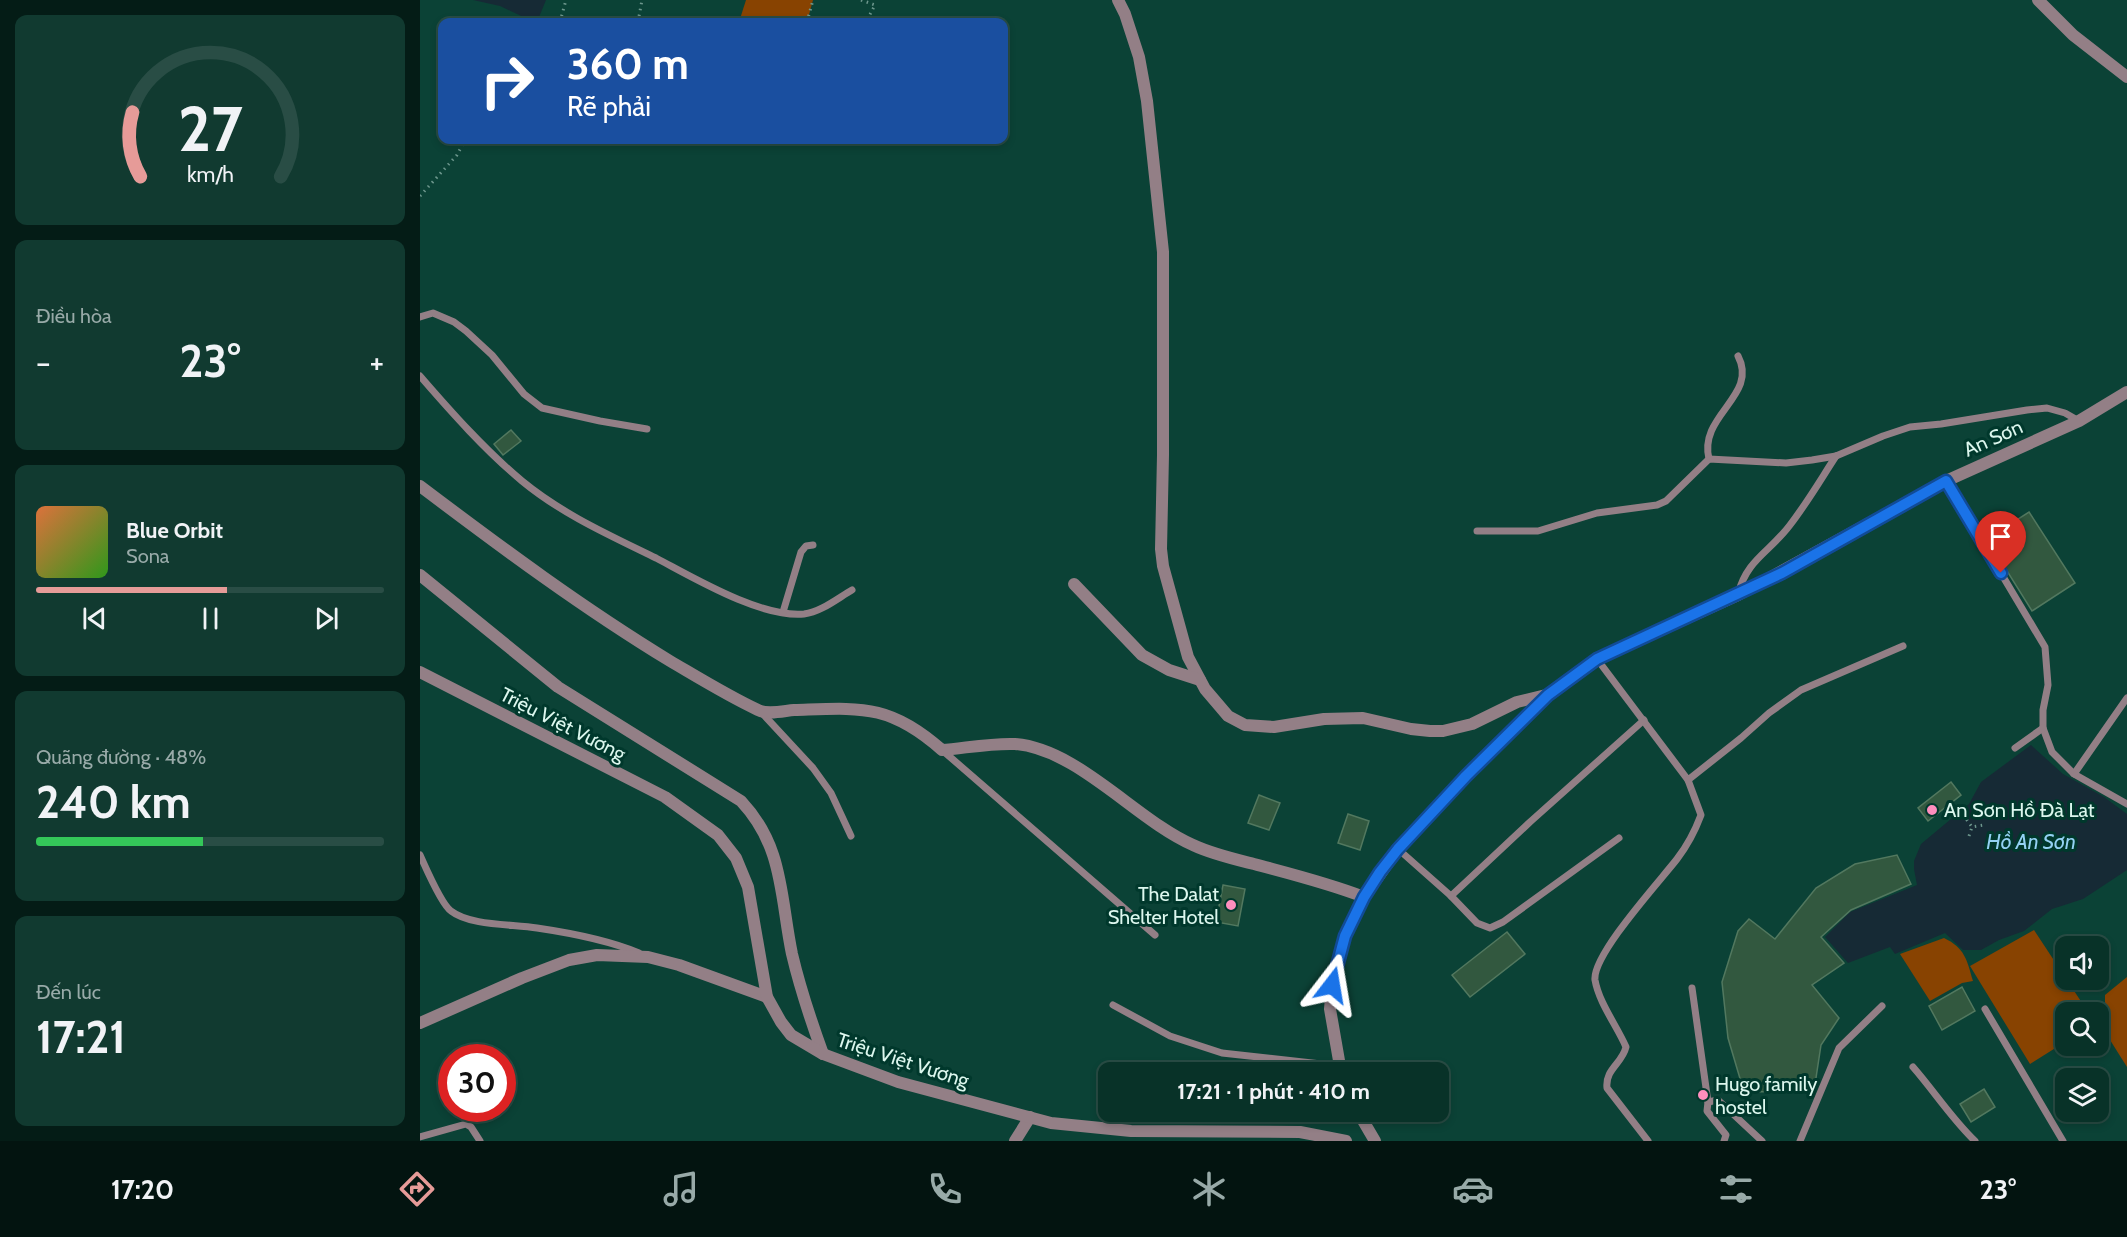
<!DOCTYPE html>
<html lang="vi">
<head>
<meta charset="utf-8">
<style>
  :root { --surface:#083228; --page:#113a30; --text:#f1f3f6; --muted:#98aaa8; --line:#294d45; --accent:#e69b98 }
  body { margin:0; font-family:Cabin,sans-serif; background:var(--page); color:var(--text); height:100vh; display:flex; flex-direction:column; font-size:22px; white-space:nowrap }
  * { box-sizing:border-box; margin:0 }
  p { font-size:20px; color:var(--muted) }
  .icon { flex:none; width:33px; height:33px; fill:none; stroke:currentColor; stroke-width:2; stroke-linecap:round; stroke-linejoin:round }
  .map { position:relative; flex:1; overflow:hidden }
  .details { display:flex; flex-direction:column; gap:15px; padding:15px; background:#041c16; width:420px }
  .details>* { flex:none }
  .guide { position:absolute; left:18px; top:18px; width:570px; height:126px; border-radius:12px; box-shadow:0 3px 9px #0003,0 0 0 2px var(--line); background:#1a4fa0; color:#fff; overflow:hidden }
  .controls { position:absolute; left:1635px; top:936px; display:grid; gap:12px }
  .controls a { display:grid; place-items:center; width:54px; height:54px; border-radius:12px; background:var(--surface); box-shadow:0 3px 9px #0003,0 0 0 2px var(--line); font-size:30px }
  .speed { position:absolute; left:18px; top:1044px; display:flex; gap:12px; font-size:30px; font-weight:700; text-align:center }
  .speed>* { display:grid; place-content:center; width:78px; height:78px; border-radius:50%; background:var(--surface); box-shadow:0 3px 9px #0003,0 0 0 2px var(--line); line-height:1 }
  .speed .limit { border:9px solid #d22; background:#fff; color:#111 }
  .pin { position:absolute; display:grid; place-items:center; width:51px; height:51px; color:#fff; margin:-62px -26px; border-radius:50% 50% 50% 0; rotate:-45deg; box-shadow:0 0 6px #0007 }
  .pin .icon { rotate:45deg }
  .me { position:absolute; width:66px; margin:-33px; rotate:14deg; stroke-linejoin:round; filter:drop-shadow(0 0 4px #0008) }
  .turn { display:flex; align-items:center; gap:21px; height:126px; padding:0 30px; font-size:27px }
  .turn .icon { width:78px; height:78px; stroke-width:2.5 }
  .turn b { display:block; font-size:42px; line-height:51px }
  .big { font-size:45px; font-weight:700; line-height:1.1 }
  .details .widget { flex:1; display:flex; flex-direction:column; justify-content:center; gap:9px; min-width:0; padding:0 21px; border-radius:12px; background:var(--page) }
  .details .dial { align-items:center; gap:0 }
  .dial svg { height:156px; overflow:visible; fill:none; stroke:var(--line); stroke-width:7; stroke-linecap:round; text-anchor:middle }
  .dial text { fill:var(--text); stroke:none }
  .song { display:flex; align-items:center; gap:18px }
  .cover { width:72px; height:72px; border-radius:9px; background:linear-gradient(135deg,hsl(20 70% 55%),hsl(110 70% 35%)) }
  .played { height:6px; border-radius:3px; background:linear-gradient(90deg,var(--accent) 55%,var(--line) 55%) }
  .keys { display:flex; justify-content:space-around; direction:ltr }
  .heat { display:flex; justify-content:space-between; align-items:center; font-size:33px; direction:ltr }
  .charge { height:9px; border-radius:4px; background:linear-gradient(90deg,#34c759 48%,var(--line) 0) }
  .trip { position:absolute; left:678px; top:1062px; width:351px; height:60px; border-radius:12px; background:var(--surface); box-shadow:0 3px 9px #0003,0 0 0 2px var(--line); font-weight:700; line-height:60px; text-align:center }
  .tab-bar { display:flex; height:96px; justify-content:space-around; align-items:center; background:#031410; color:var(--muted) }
  .tab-bar .icon { width:42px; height:42px }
  .tab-bar .active { color:var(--accent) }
  .tab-bar b { font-size:27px; color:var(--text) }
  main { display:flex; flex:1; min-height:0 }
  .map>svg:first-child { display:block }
  .green { fill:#884301 }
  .water { fill:#162a35 }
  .building { fill:#32583f; stroke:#52785f; stroke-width:1.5 }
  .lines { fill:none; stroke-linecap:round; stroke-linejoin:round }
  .path { stroke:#6d978d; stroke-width:3; stroke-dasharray:1.5 4.5; stroke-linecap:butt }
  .service { stroke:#937f86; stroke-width:7 }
  .minor { stroke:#937f86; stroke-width:12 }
  .tertiary { stroke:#937f86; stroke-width:12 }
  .route-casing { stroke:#114b97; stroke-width:15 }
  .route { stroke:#1a73e8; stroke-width:10 }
  .poi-dot { fill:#fe8ebd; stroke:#00382c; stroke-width:2 }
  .labels { text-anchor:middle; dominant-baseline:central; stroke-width:6; stroke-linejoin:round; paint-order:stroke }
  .street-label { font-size:20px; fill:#dcf7ee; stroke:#00382c }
  .poi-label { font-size:20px; fill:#dcf7ee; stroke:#00382c; text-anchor:start }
  .water-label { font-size:21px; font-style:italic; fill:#94d1f4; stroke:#00382c }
</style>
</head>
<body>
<main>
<section class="details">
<div class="widget dial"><svg viewBox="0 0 100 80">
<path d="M14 69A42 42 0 1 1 86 69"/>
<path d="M14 69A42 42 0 0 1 10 36" stroke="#e69b98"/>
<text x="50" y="56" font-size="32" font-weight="700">27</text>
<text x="50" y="72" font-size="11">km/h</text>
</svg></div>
<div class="widget"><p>Điều hòa</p>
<div class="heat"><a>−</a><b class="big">23°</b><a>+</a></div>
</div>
<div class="widget">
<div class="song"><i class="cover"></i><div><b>Blue Orbit</b><p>Sona</p></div></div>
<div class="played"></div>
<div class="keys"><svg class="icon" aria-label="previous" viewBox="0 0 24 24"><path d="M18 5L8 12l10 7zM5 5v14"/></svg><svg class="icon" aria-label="pause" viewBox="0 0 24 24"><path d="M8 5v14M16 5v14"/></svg><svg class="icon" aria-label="next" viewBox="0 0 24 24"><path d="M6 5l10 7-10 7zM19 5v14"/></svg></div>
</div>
<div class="widget"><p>Quãng đường · 48%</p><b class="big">240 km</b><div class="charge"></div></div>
<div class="widget"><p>Đến lúc</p><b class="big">17:21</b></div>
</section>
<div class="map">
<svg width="1707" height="1141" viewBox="0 0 1707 1141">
  <rect width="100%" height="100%" fill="#0b4236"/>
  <g class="green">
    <polygon points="326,0 393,0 387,22 319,22"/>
    <polygon points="1614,930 1668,1012 1646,1012 1645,1042 1610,1064 1550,966"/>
    <path d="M1524 938C1545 948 1547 960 1553 981L1542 983 1510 1001 1480 954Z"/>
    <polygon points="1707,977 1707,1067 1685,1032 1685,995"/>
  </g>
  <g class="water">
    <polygon points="53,0 126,0 117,22 114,22 80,6"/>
    <polygon points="1611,745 1643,774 1684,797 1707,814 1707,870 1663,899 1632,909 1604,931 1579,940 1561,950 1543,950 1525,933 1475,954 1470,947 1428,963 1405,937 1430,912 1497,885 1494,869 1494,861 1501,844 1549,804 1561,782"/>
  </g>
  <g class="building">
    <polygon points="91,430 101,441 83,455 74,444"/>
    <polygon points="1609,512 1655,583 1612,611 1567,539"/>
    <polygon points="1531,782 1541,795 1508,821 1498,808"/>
    <polygon points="839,795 860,803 849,830 828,823"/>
    <polygon points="928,814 949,821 940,850 918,843"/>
    <polygon points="1477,855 1491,884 1431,910 1401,937 1424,963 1392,985 1419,1018 1401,1045 1394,1091 1324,1092 1308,1038 1302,982 1318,931 1329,919 1355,939 1396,888 1435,864"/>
    <polygon points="803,885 825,889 818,926 796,922"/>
    <polygon points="1087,932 1105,954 1050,997 1032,975"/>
    <polygon points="1542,987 1555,1011 1522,1030 1509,1006"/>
    <polygon points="1564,1089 1575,1107 1551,1122 1540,1104"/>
  </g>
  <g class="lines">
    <g class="path">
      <polyline points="441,0 455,5 446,22"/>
      <polyline points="140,22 146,0"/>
      <polyline points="218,22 222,0"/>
      <polyline points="387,22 393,0"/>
      <polyline points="0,196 37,155 45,140"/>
      <polyline points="1536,805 1552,827 1564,825"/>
      <polyline points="1549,836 1552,827"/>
    </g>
    <g class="service">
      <polyline points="0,317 13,313 34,322 46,331 72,355 104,394 122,408 180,421 227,429"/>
      <path d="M0 376C32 413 65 450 102 481 142 514 189 535 236 558 274 578 341 618 384 614 401 612 418 598 432 590"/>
      <path d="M1289 459C1278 415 1339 396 1318 356"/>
      <polyline points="1526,481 1625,647 1628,685 1623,710 1623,728 1632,752 1654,774 1707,804"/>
      <polyline points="1057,531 1118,531 1177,513 1237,505 1246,501 1289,459 1366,463 1392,460 1416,456 1463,436 1490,427 1521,424 1607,410 1627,408 1645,413 1659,421"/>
      <path d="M1318 594C1327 559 1350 552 1370 525 1387 503 1401 479 1416 456"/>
      <polyline points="363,612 381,552 386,546 393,545"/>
      <polyline points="1177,659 1268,780 1321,738 1349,713 1381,690 1483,646"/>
      <polyline points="341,712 393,768 411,793 431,836"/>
      <polyline points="1595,748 1623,728"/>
      <polyline points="522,750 735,935"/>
      <polyline points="1654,774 1707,698"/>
      <polyline points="978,849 1031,896 1057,923 1070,928 1083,922 1199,838"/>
      <path d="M0 855C6 868 21 904 31 911 50 926 93 924 117 928 151 933 188 940 219 953"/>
      <polyline points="1031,896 1110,822 1224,720"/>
      <polyline points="1272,988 1288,1102"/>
      <polyline points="693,1005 750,1036 802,1053 919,1066"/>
      <polyline points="1565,1009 1643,1141"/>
      <path d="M1493 1067C1514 1091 1532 1119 1555 1141"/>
      <polyline points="0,1137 46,1124 51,1127 60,1141"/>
      <path d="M1228 1141 1187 1088C1185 1069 1202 1064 1206 1047 1197 1026 1179 1003 1175 980 1172 955 1240 881 1257 859 1267 846 1275 831 1281 815L1268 780"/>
      <polyline points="1304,1141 1306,1135 1287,1111 1288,1102 1298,1100 1342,1141"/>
      <polyline points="1380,1141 1419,1048 1462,1006"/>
    </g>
    <g class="minor">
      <polyline points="698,0 705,14 719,57 727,101 743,252 743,455 741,549 743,566 768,657 785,689 808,716 825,725 854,727 904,719 943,718 991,729 1010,731 1023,731 1052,724 1097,702 1126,695"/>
      <polyline points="1618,0 1653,35 1707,77"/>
      <path d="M0 486C82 548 163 608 250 661 279 678 308 696 338 710 347 715 363 711 374 710 440 708 469 703 522 750 546 748 571 743 595 744 658 749 716 820 773 845 792 854 814 859 834 864 871 874 908 883 944 897"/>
      <path d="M0 575 138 687 321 801C364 847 360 896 372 954 380 988 391 1021 403 1054"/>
      <polyline points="654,584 722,655 749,670 780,680"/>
      <polyline points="0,1023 102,978 149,960 177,955 228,957 259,965 347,997"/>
      <polyline points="921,1072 910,1009 912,985 925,937 944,897 978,849 1046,776 1128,695 1177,659 1318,595 1526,481 1659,421 1707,392"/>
      <polyline points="938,1112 955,1141"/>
      <polyline points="595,1141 610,1117"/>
    </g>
    <polyline class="tertiary" points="0,672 245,797 298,835 316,858 328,887 347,997 361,1022 371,1035 403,1054 478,1082 631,1123 711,1131 880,1132 926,1141"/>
  </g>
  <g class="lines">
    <defs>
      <polyline id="route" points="912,985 925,936 944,897 960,872 978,849 1046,776 1128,695 1177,659 1362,573 1526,481 1581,573"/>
    </defs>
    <use href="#route" class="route-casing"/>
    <use href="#route" class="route"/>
  </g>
  <g class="poi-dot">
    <circle cx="1512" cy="810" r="6"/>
    <circle cx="811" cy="905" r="6"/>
    <circle cx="1283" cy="1095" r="6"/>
  </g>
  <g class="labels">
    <g class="street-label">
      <text transform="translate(1573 438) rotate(-24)">An Sơn</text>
      <text transform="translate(143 724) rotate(27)">Triệu Việt Vương</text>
      <text transform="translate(483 1060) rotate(18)">Triệu Việt Vương</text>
    </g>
    <g class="poi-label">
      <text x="1524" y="810">An Sơn Hồ Đà Lạt</text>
      <text x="799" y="894" text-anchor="end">The Dalat<tspan x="799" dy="23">Shelter Hotel</tspan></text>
      <text x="1295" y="1084">Hugo family<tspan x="1295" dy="23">hostel</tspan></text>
    </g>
    <g class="water-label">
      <text x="1611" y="841">Hồ An Sơn</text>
    </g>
  </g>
</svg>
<div class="controls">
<a><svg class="icon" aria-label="sound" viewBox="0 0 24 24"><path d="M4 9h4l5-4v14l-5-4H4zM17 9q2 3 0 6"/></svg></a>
<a><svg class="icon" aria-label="search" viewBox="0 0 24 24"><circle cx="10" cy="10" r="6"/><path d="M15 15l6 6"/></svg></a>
<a><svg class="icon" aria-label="layers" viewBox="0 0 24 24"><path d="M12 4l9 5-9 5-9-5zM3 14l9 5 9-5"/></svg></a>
</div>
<div class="speed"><div class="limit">30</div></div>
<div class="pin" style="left:1581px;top:573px;background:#d93025"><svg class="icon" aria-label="arrive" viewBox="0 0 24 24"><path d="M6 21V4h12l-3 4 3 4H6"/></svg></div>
<svg class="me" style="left:912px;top:985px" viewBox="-20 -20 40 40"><path d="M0-17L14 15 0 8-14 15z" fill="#1a73e8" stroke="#fff" stroke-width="4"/></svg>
<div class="trip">17:21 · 1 phút · 410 m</div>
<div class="guide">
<div class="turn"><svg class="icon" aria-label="right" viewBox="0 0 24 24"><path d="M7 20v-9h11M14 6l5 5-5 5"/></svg><div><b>360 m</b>Rẽ phải</div></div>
</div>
</div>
</main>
<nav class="tab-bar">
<b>17:20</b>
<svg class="icon active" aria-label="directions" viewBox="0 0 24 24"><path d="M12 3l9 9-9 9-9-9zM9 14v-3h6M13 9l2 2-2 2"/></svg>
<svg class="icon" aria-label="music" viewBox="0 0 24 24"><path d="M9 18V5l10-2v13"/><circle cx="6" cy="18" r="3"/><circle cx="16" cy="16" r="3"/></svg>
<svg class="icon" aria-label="phone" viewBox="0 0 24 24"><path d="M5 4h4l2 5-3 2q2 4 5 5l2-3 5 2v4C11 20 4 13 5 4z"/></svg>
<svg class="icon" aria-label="climate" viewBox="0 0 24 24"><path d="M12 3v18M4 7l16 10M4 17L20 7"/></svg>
<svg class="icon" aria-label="car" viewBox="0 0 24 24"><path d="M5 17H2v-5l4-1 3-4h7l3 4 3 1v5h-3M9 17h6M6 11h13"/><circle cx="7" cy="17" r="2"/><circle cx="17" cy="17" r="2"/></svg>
<svg class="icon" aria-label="filters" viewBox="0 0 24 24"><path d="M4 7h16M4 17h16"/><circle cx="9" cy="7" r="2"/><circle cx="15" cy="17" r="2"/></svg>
<b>23°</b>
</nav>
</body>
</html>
